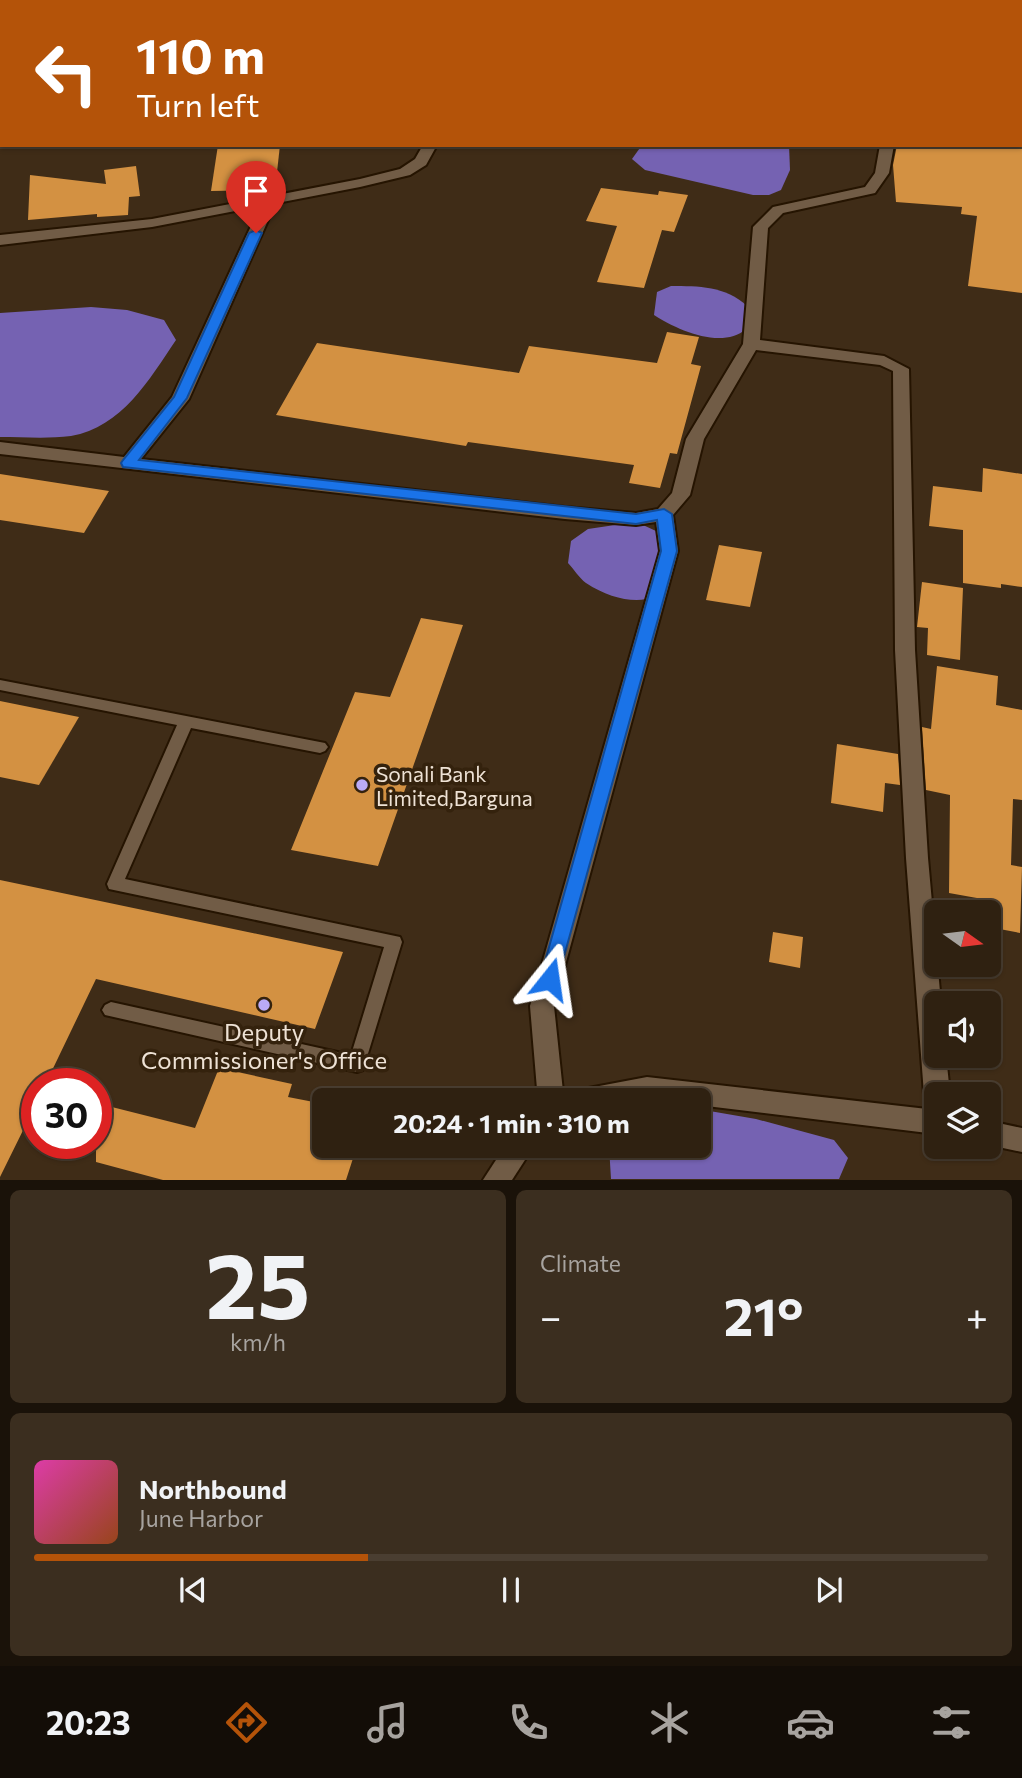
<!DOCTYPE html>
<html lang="en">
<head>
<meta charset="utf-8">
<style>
  :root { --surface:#2f2111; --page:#3b2e1f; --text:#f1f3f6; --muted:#a7a39f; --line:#4a3e31; --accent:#b45309 }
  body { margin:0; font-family:Commissioner,sans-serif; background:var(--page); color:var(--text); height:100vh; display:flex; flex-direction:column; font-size:26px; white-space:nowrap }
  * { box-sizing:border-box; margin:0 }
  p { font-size:23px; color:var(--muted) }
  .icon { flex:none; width:38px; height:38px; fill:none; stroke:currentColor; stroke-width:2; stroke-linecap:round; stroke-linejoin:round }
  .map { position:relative; height:1180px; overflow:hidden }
  .sheet { display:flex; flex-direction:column; gap:10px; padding:10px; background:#1a1209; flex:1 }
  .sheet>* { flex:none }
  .top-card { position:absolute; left:0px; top:0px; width:1022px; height:147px; box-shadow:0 2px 5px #0004,0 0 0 2px var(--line); background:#b45309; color:#fff; overflow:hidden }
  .needle { width:46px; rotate:104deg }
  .tools { position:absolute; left:924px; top:900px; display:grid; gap:14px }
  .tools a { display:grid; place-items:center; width:77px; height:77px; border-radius:10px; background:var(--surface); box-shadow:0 2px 5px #0004,0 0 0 2px var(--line); font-size:35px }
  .speed { position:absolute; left:21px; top:1068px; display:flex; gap:14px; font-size:35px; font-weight:700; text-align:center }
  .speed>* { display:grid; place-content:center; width:91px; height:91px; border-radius:50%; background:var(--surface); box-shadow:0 2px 5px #0004,0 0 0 2px var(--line); line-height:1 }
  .speed .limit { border:10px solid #d22; background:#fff; color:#111 }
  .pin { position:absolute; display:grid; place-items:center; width:60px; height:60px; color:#fff; margin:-72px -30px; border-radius:50% 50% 50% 0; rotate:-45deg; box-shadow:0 0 7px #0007 }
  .pin .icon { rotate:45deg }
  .me { position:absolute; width:77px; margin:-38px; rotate:15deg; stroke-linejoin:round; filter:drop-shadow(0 0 5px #0008) }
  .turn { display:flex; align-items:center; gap:24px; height:147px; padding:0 21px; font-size:32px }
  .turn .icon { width:91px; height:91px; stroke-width:2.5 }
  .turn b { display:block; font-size:49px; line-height:60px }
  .big { font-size:52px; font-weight:700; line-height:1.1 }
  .sheet .card { flex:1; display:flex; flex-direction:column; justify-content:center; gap:10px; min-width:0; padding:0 24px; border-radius:10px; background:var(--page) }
  .sheet .dial { align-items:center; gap:0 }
  .dial b { font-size:91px; line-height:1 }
  .song { display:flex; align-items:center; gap:21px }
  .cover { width:84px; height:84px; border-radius:10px; background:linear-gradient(135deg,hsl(320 70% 55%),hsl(20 70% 35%)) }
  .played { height:7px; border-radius:4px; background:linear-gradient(90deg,var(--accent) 35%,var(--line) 35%) }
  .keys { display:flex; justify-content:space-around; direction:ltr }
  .heat { display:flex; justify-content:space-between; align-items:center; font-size:38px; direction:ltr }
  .sheet .tiles { flex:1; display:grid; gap:10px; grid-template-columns:1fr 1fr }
  .card:last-child { grid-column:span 2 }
  .trip { position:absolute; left:312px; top:1088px; width:399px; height:70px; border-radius:10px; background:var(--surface); box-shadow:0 2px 5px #0004,0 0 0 2px var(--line); font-weight:700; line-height:70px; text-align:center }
  .tabs { display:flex; height:112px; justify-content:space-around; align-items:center; background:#130d07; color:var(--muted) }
  .tabs .icon { width:49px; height:49px }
  .tabs .active { color:var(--accent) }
  .tabs b { font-size:32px; color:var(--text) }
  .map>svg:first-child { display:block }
  .water { fill:#7562b2 }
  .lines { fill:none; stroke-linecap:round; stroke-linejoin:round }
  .canal { fill:#7562b2; fill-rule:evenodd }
  .building { fill:#d39142 }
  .service-casing { stroke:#251401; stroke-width:4 }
  .minor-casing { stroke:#251401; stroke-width:4 }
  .tertiary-casing { stroke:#251401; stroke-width:4 }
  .service { fill:#715c46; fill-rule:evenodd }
  .minor { fill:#715c46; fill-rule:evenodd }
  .tertiary { fill:#715c46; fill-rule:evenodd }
  .route { fill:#1a73e8; stroke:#114b97; stroke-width:2 }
  .poi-dot { fill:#baaaf7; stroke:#34220d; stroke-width:2.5 }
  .labels { text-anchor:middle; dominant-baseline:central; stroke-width:7; stroke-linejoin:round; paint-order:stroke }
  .poi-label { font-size:21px; fill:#eee2d5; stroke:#34220d; text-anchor:start }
  .near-poi-label { font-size:24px; fill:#eee2d5; stroke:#34220d }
</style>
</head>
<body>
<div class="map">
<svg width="1022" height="1180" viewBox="0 0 1022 1180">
  <rect width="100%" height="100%" fill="#3f2c17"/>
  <g class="water">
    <polygon points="642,145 789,145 790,170 781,190 769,195 753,195 645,170 632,159"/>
    <path d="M671 286C698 286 726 286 747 306L746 329C722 350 677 330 654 315L657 292Z"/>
    <path d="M91 307 127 310 164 320 176 340C149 380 122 427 71 436 47 439 23 437 0 437V313Z"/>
    <path d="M615 525H643L669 537C691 605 633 614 586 583 579 578 574 569 568 563L571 541 588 529Z"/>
    <polygon points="698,1109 756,1119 834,1140 848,1158 839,1179 611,1179 609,1146 698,1146"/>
  </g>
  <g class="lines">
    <g class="canal">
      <polygon points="730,0 779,0 729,2"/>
      <rect x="0" y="108" width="2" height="16"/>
    </g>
  </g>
  <g class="building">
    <polygon points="218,145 280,145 275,190 211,191"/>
    <polygon points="897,145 1022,145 1022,293 968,286 977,216 961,214 962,207 896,202 893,165"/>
    <polygon points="136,166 140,196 129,197 128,215 97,217 97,214 28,220 30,175 106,184 104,170"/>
    <polygon points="601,188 658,195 659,191 688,195 674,232 662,230 644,288 597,282 617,226 586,221"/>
    <polygon points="667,332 699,337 691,364 701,366 677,454 670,453 660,488 629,483 634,465 468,442 466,446 276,415 317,343 519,373 529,346 657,363"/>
    <polygon points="983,468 1022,474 1022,587 1001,584 1001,588 963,583 963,530 929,526 933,486 982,492"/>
    <polygon points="0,474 109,491 84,533 0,520"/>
    <polygon points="719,545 762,552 750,607 706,600"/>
    <polygon points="922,582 963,588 960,660 927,655 928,628 917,627"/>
    <polygon points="421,618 463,625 378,866 291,850 355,692 390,697"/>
    <polygon points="937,666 998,676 996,705 1022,710 1022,800 1013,799 1011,865 1022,867 1020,933 989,927 988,900 949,893 950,795 926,790 922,727 931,729"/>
    <polygon points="0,701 79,717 39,785 0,777"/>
    <polygon points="837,744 898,754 900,785 885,783 883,812 831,803"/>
    <polygon points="0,880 343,952 315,1029 96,979 46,1083 37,1083 37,1102 0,1177"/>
    <polygon points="773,932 803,937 800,968 769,962"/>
    <polygon points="219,1068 292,1084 288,1097 324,1104 324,1146 357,1146 346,1180 163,1180 96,1162 96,1103 195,1128"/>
  </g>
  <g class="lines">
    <defs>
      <polygon id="service" points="0,680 325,743 328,747 325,751 320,753 191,728 125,879 400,937 402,942 363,1070 357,1072 105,1015 102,1010 105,1005 111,1002 351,1055 384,947 109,889 107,884 177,725 0,690"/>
      <g id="minor">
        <polygon points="391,0 413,0 390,2"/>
        <polygon points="845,0 857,0 858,2 846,2"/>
        <rect x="1020" y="10" width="2" height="8"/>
        <rect x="0" y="71" width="2" height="8"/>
        <polygon points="880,145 894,145 889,173 875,193 783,213 768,228 760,340 884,356 909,369 915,650 928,858 941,1003 936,1003 936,1055 946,1055 950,1094 936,1094 936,1105 928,1102 924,1094 906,858 895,650 893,371 880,365 756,350 704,439 690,495 673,515 678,551 554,1006 564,1101 538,1101 530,1006 660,551 656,522 636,525 565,519 0,454 0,442 124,457 172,397 263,200 270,196 277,200 189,399 141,459 565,507 636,513 658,509 672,493 686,439 743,344 753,227 773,207 865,187 875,173"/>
        <polygon points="647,1077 936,1110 936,1134 698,1105 698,1101 566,1101 569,1093 578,1090"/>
        <polygon points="989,1121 1022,1128 1022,1152 989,1145"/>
        <polygon points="505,1146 534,1146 512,1180 483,1180"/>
      </g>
      <polygon id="tertiary" points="423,145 437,145 426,165 410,175 360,187 152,227 0,245 0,235 152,219 360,179 400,169 415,159"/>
    </defs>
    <use href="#service" class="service-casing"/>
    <use href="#minor" class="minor-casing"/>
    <use href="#tertiary" class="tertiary-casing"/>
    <use href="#service" class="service"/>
    <use href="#minor" class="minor"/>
    <use href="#tertiary" class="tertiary"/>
  </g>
  <polygon class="route" points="256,230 262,233 187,398 139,460 636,514 664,509 672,514 677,551 556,985 550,988 543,985 540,979 661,551 657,520 636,524 123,467 121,463 123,460 174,397 249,233"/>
  <g class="poi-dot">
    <circle cx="362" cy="785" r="7"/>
    <circle cx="264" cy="1005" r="7"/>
  </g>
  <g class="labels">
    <g class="poi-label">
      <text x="376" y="773">Sonali Bank<tspan x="376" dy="24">Limited,Barguna</tspan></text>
    </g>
    <g class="near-poi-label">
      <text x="264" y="1031">Deputy<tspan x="264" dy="28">Commissioner's Office</tspan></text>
    </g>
  </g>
</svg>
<div class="tools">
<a><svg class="needle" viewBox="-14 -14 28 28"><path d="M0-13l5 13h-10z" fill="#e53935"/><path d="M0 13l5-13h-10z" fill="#a7a39f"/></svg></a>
<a><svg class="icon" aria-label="sound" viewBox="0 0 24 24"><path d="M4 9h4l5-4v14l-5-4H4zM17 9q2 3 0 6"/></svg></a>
<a><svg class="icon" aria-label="layers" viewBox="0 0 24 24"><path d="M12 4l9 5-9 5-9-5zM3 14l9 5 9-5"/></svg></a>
</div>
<div class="speed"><div class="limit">30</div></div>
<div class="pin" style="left:256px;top:233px;background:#d93025"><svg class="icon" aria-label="arrive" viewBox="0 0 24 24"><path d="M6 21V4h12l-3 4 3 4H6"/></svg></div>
<svg class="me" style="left:550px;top:979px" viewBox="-20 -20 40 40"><path d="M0-17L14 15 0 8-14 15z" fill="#1a73e8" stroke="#fff" stroke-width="4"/></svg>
<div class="trip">20:24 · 1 min · 310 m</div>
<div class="top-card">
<div class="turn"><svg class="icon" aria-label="left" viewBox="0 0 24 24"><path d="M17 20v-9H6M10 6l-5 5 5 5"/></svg><div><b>110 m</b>Turn left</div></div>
</div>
</div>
<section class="sheet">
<div class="tiles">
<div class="card dial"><b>25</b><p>km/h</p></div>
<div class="card"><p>Climate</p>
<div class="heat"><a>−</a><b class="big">21°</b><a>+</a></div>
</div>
<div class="card">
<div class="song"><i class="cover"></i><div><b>Northbound</b><p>June Harbor</p></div></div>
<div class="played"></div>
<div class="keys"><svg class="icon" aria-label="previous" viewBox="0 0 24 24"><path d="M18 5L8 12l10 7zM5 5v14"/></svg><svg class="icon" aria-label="pause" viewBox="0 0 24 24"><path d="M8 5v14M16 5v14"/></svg><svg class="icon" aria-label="next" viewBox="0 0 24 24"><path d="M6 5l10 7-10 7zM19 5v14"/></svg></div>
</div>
</div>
</section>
<nav class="tabs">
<b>20:23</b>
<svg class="icon active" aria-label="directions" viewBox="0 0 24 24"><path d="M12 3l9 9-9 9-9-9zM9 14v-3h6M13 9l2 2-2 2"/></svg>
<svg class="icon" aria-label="music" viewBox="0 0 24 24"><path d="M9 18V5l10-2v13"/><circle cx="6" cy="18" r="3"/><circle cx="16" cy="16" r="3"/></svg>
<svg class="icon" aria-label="phone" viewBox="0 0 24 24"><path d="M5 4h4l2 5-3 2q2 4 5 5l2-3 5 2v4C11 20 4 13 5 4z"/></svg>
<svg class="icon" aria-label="climate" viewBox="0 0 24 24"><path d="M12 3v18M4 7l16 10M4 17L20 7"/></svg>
<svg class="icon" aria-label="car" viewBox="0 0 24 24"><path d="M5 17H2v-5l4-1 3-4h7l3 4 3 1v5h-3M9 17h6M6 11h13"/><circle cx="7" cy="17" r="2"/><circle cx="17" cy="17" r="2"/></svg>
<svg class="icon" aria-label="filters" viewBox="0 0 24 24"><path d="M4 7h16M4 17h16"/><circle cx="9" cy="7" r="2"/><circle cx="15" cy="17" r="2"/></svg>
</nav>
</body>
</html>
